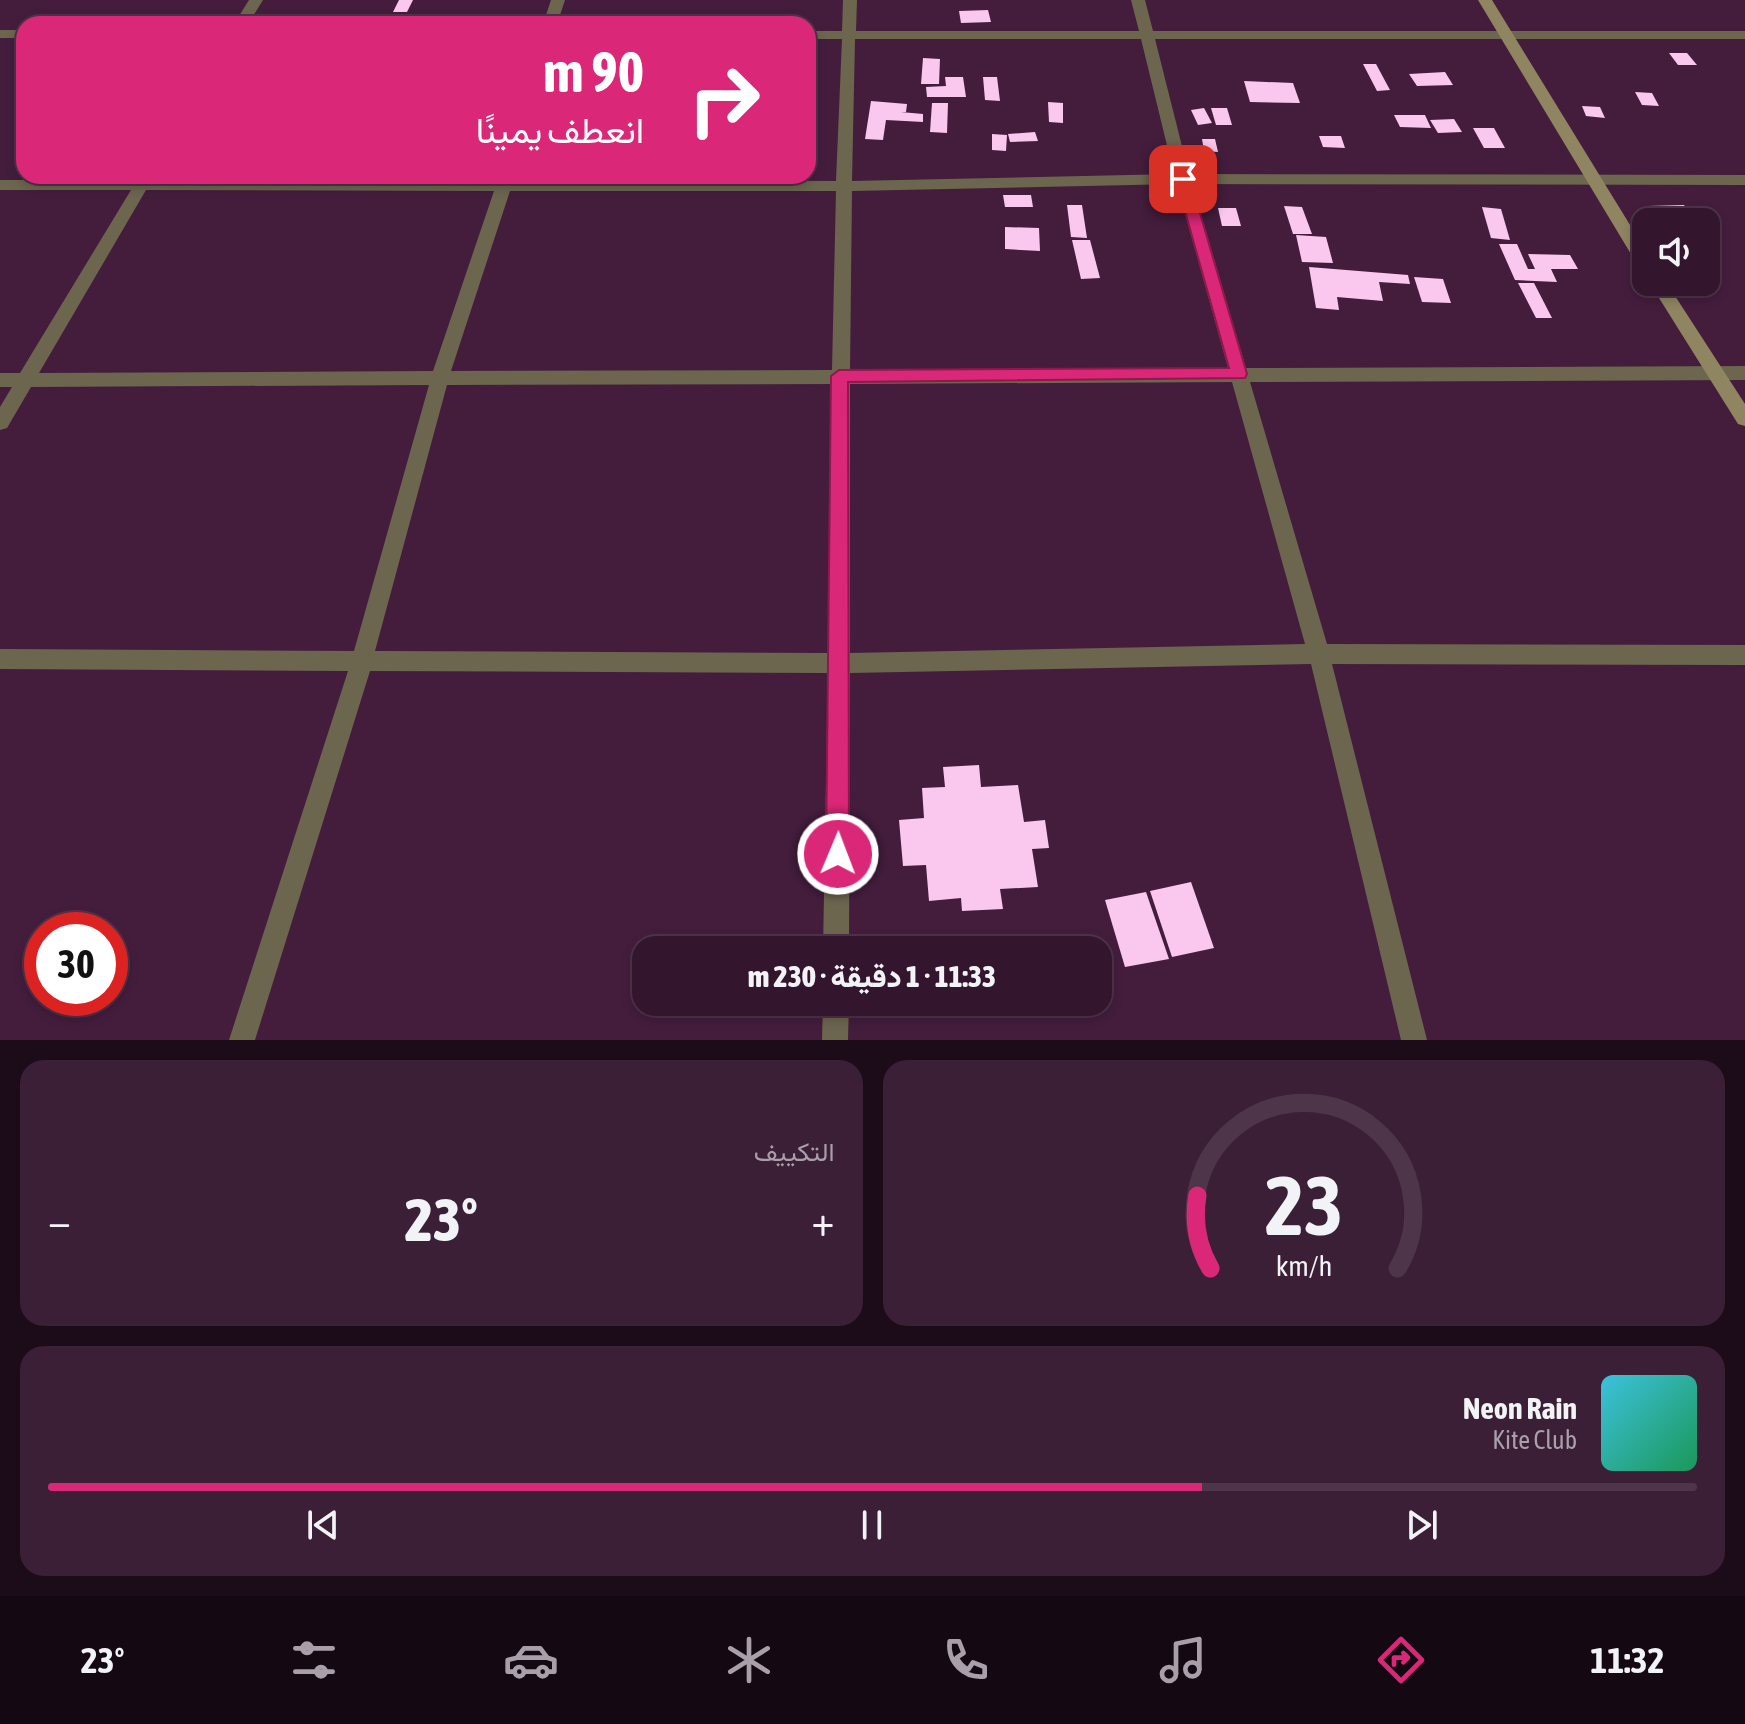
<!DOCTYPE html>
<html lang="ar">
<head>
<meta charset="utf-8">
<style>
  :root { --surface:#33162e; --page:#3b1f36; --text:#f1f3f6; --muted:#a99faa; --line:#4e354a; --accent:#db2777 }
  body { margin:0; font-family:"Asap Condensed",Vazirmatn,sans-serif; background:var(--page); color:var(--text); direction:rtl; height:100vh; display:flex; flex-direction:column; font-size:30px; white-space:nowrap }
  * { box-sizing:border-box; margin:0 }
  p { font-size:26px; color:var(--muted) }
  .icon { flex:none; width:44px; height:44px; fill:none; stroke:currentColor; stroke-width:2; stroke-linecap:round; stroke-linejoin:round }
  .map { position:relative; height:1040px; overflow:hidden; direction:ltr }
  .side { display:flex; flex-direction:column; gap:20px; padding:20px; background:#1c0c19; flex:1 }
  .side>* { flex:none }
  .guide { position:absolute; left:16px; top:16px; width:800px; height:168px; border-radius:24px; box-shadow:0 4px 12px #0003,0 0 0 2px var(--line); direction:rtl; background:#db2777; color:#fff; overflow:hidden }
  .controls { position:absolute; left:1632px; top:208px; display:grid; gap:16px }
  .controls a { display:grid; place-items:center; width:88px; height:88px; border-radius:16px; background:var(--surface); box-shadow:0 4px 12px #0003,0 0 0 2px var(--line); font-size:40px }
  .speed { position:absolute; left:24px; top:912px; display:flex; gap:16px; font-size:40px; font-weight:700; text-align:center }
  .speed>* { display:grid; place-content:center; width:104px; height:104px; border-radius:50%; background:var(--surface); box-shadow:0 4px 12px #0003,0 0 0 2px var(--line); line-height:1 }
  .speed .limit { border:12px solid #d22; background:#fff; color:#111 }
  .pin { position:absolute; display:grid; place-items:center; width:68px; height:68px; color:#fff; margin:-34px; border-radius:16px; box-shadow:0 4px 12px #0006 }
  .me { position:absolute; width:88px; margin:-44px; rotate:1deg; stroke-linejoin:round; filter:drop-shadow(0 0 6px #0008) }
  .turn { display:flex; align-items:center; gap:28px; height:168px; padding:0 40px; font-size:36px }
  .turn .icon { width:104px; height:104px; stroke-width:2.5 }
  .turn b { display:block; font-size:56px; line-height:68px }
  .big { font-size:60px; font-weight:800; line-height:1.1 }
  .side .tile { flex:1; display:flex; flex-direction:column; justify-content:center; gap:12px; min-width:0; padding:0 28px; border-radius:24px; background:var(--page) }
  .side .dial { align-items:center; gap:0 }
  .dial svg { height:208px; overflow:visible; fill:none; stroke:var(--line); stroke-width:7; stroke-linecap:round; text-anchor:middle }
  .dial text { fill:var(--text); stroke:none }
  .song { display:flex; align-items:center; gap:24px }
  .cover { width:96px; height:96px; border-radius:12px; background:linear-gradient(135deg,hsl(190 70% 55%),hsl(150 70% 35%)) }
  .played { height:8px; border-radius:4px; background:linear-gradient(90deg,var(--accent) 70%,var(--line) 70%) }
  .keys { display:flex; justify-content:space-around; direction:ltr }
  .heat { display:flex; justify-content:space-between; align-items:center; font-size:44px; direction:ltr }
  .side .tiles { flex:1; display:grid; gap:20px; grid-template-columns:1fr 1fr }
  .tile:last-child { grid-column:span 2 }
  .trip { position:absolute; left:632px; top:936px; width:480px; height:80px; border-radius:24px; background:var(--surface); box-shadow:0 4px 12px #0003,0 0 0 2px var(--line); font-weight:800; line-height:80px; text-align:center; direction:rtl }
  .dock { display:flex; height:128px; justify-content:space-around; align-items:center; background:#140912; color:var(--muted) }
  .dock .icon { width:56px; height:56px }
  .dock .on { color:var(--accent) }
  .dock b { font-size:36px; color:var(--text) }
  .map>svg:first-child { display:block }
  .building { fill:#fac7ee }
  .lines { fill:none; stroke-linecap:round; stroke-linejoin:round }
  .street { fill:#6c664f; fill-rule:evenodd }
  .secondary { fill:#8f8561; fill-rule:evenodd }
  .route { fill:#db2777; stroke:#8e194d; stroke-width:2 }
</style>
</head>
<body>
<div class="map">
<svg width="1745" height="1040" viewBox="0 0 1745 1040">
  <rect width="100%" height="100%" fill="#441d3d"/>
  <g class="building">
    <polygon points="399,0 413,0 407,12 393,12"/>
    <polygon points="988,10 991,22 961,23 959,11"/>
    <polygon points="1669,53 1687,53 1697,65 1678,65"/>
    <polygon points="923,58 940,59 939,84 921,84"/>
    <polygon points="1363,64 1376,64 1390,90 1377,91"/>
    <polygon points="1445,72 1453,85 1417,86 1409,74"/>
    <polygon points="945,77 963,77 966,97 927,97 926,87 946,86"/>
    <polygon points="983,77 997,77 1000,101 985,100"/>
    <polygon points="1244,81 1293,83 1300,103 1250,102"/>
    <polygon points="1635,92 1652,93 1659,106 1642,105"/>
    <polygon points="871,101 907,104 906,112 901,112 923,114 923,122 886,120 883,140 865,139"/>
    <polygon points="1048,102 1063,103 1063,123 1049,122"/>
    <polygon points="932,103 948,103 947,133 930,132"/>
    <polygon points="1582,106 1600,107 1605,118 1586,116"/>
    <polygon points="1204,108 1212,123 1198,125 1191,110"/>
    <polygon points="1211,108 1227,108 1232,125 1216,125"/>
    <polygon points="1394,115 1425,115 1431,128 1400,127"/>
    <polygon points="1454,119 1462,132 1438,133 1430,120"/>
    <polygon points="1473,128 1494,128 1505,148 1484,148"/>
    <polygon points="1035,132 1038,141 1010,142 1008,134"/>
    <polygon points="992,134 1007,135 1006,151 992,150"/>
    <polygon points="1319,136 1341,136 1345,148 1323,147"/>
    <polygon points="1202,139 1215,139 1218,152 1204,151"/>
    <polygon points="1003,195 1031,195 1033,207 1005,207"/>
    <polygon points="1067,205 1082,205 1087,238 1071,237"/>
    <polygon points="1684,205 1695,222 1659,222 1648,206"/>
    <polygon points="1284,206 1302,207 1312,234 1293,234"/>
    <polygon points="1482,207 1501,209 1510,240 1491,238"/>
    <polygon points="1218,208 1236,208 1241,226 1222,226"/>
    <polygon points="1005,227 1039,228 1040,251 1005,249"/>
    <polygon points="1296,235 1326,237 1333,263 1302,262"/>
    <polygon points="1072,240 1090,240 1100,278 1081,279"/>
    <polygon points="1499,244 1517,244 1528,269 1535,269 1528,254 1570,255 1578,269 1551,269 1557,282 1515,280"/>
    <polygon points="1309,267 1408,275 1410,284 1379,282 1383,301 1337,297 1339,310 1316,308"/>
    <polygon points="1414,277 1443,279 1451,303 1422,302"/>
    <polygon points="1518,283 1534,283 1552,318 1536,318"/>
    <polygon points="979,765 981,787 1018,785 1024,822 1045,820 1049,848 1032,849 1038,887 1000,889 1003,909 962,911 961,898 929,901 926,865 903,866 899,820 924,818 922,788 945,787 943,767"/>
    <polygon points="1191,882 1214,948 1172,957 1150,891"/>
    <polygon points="1146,892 1169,959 1125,967 1105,900"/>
  </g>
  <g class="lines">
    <g class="street">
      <polygon points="249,0 263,0 248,24 234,24"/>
      <polygon points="551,0 565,0 557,24 543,24"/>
      <path d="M843 0H857L856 31H1139L1131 0H1145L1153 31H1745V39H1155L1189 174 1745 175V185L1192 184 1246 368 1745 366V380L1250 382 1327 644 1745 645V665L1332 664 1427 1040H1401L1311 664 850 673 849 950H823L828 673 370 671 255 1040H229L348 671 0 669V649L354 651 429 385 31 387 7 428 0 430V407L12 387H0V373H20L131 190H0V180H137L139 176H155L152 180H498L499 176H515L513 180 836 181 842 39H808V31H842ZM855 39H1141L1174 174 852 181ZM1177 184 1228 368 850 370 852 191ZM146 190 494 191 433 371 39 373ZM510 191H836L832 370 451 371ZM1232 382 1305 644 850 653V384ZM831 384 828 653 375 651 447 385Z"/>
      <rect x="0" y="30" width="24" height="8"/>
      <polygon points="823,1002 849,1002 848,1040 822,1040"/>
    </g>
    <g class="secondary">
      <polygon points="1478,0 1492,0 1646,251 1646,271 1640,269"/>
      <polygon points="1649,282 1666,282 1745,404 1745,426 1738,424"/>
    </g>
  </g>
  <polygon class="route" points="1183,175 1190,179 1247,374 1245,378 848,382 849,854 845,862 838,865 830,862 826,854 831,376 839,370 1229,368 1176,179"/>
</svg>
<div class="controls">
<a><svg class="icon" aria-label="sound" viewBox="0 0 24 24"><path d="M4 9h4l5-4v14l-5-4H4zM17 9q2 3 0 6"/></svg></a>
</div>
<div class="speed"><div class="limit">30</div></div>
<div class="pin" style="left:1183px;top:179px;background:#d93025"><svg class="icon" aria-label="arrive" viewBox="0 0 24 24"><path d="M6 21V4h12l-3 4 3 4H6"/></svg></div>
<svg class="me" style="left:838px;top:854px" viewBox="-20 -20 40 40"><circle r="17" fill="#db2777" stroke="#fff" stroke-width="3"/><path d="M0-11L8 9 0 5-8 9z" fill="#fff"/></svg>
<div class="trip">11:33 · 1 دقيقة · 230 m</div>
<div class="guide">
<div class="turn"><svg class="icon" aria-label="right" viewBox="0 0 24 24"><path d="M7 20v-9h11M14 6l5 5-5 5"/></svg><div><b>90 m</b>انعطف يمينًا</div></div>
</div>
</div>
<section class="side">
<div class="tiles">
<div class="tile dial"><svg viewBox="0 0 100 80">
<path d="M14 69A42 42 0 1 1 86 69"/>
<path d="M14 69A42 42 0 0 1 9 41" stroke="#db2777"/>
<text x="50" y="56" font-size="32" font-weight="700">23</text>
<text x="50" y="72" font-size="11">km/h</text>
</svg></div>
<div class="tile"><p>التكييف</p>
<div class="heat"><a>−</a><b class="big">23°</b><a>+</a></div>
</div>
<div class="tile">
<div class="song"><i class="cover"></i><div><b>Neon Rain</b><p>Kite Club</p></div></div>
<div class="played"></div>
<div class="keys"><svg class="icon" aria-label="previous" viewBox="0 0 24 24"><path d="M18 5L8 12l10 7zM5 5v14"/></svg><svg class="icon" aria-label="pause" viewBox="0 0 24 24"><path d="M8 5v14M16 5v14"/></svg><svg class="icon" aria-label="next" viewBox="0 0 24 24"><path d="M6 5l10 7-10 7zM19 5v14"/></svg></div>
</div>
</div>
</section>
<nav class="dock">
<b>11:32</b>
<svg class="icon on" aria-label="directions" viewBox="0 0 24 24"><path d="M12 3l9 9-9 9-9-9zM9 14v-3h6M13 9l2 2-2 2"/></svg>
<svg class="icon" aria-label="music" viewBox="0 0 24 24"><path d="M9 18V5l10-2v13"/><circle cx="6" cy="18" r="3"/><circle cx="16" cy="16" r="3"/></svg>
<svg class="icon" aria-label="phone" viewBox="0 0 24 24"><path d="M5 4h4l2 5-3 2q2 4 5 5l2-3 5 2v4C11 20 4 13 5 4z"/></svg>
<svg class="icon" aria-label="climate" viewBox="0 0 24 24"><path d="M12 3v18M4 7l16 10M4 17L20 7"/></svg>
<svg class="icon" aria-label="car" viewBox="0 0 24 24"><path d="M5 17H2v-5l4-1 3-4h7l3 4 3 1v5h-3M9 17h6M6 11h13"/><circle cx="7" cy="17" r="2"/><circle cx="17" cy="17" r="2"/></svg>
<svg class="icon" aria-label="filters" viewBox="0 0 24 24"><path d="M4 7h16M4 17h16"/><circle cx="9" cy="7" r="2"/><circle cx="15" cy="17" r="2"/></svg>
<b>23°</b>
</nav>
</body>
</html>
